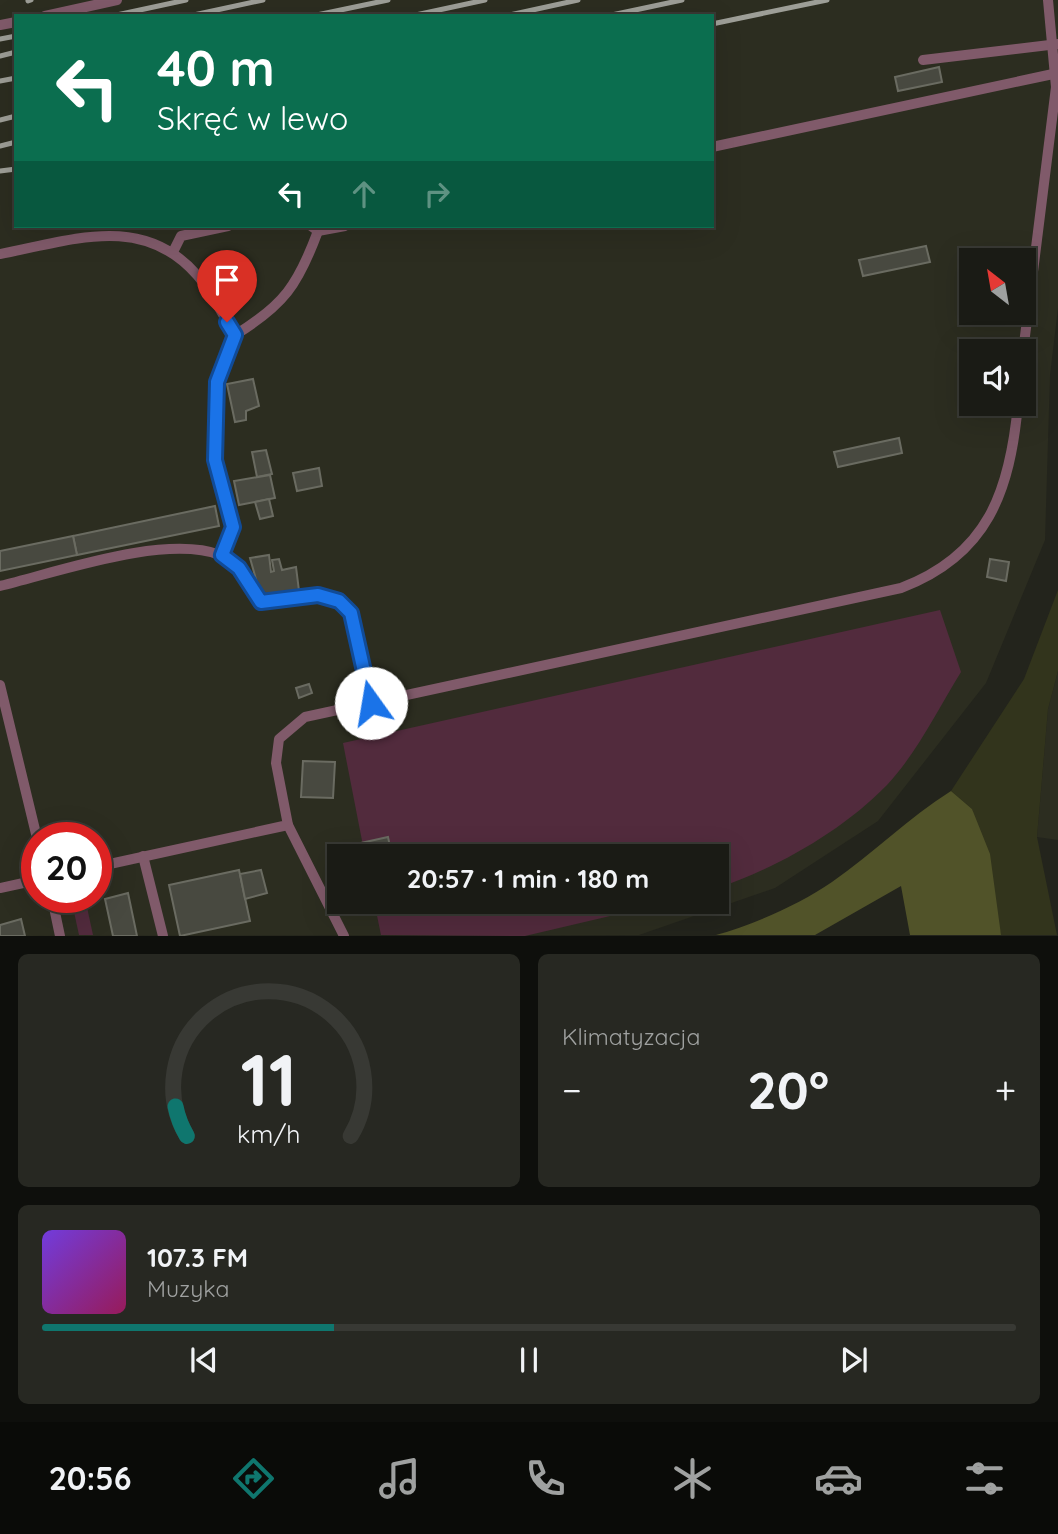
<!DOCTYPE html>
<html lang="pl">
<head>
<meta charset="utf-8">
<style>
  :root { --surface:#1a1b15; --page:#272822; --text:#f1f3f6; --muted:#9fa1a0; --line:#383934; --accent:#0f766e }
  body { margin:0; font-family:Quicksand,sans-serif; background:var(--page); color:var(--text); height:100vh; display:flex; flex-direction:column; font-size:26px; white-space:nowrap }
  * { box-sizing:border-box; margin:0 }
  p { font-size:23px; color:var(--muted) }
  .icon { flex:none; width:38px; height:38px; fill:none; stroke:currentColor; stroke-width:2; stroke-linecap:round; stroke-linejoin:round }
  .map { position:relative; height:936px; overflow:hidden }
  .details { display:flex; flex-direction:column; gap:18px; padding:18px; background:#0e0f0c; flex:1 }
  .details>* { flex:none }
  .banner { position:absolute; left:14px; top:14px; width:700px; height:214px; border-radius:0px; box-shadow:0 7px 28px #0002,0 0 0 2px var(--line); background:#0b6e4f; color:#fff; overflow:hidden }
  .needle { width:46px; rotate:329deg }
  .tools { position:absolute; left:959px; top:248px; display:grid; gap:14px }
  .tools a { display:grid; place-items:center; width:77px; height:77px; border-radius:0px; background:var(--surface); box-shadow:0 7px 28px #0002,0 0 0 2px var(--line); font-size:35px }
  .speed { position:absolute; left:21px; top:822px; display:flex; gap:14px; font-size:35px; font-weight:700; text-align:center }
  .speed>* { display:grid; place-content:center; width:91px; height:91px; border-radius:50%; background:var(--surface); box-shadow:0 7px 28px #0002,0 0 0 2px var(--line); line-height:1 }
  .speed .limit { border:10px solid #d22; background:#fff; color:#111 }
  .pin { position:absolute; display:grid; place-items:center; width:60px; height:60px; color:#fff; margin:-72px -30px; border-radius:50% 50% 50% 0; rotate:-45deg; box-shadow:0 0 7px #0007 }
  .pin .icon { rotate:45deg }
  .me { position:absolute; width:77px; margin:-38px; rotate:347deg; stroke-linejoin:round; filter:drop-shadow(0 0 5px #0008) }
  .turn { display:flex; align-items:center; gap:24px; height:147px; padding:0 28px; font-size:32px }
  .turn .icon { width:91px; height:91px; stroke-width:2.5 }
  .turn b { display:block; font-size:49px; line-height:60px }
  .lanes { display:flex; align-items:center; height:66px; padding:0 28px; background:#0003; justify-content:center; gap:35px; direction:ltr }
  .lanes .off { opacity:.35 }
  .big { font-size:52px; font-weight:700; line-height:1.1 }
  .details .widget { flex:1; display:flex; flex-direction:column; justify-content:center; gap:10px; min-width:0; padding:0 24px; border-radius:10px; background:var(--page) }
  .details .dial { align-items:center; gap:0 }
  .dial svg { height:182px; overflow:visible; fill:none; stroke:var(--line); stroke-width:7; stroke-linecap:round; text-anchor:middle }
  .dial text { fill:var(--text); stroke:none }
  .song { display:flex; align-items:center; gap:21px }
  .cover { width:84px; height:84px; border-radius:10px; background:linear-gradient(135deg,hsl(260 70% 55%),hsl(330 70% 35%)) }
  .played { height:7px; border-radius:4px; background:linear-gradient(90deg,var(--accent) 30%,var(--line) 30%) }
  .keys { display:flex; justify-content:space-around; direction:ltr }
  .heat { display:flex; justify-content:space-between; align-items:center; font-size:38px; direction:ltr }
  .details .tiles { flex:1; display:grid; gap:18px; grid-template-columns:1fr 1fr }
  .widget:last-child { grid-column:span 2 }
  .trip { position:absolute; left:327px; top:844px; width:402px; height:70px; border-radius:0px; background:var(--surface); box-shadow:0 7px 28px #0002,0 0 0 2px var(--line); font-weight:700; line-height:70px; text-align:center }
  .tab-bar { display:flex; height:112px; justify-content:space-around; align-items:center; background:#0a0b08; color:var(--muted) }
  .tab-bar .icon { width:49px; height:49px }
  .tab-bar .on { color:var(--accent) }
  .tab-bar b { font-size:32px; color:var(--text) }
  .map>svg:first-child { display:block }
  .built { fill:#2c2d20; fill-rule:evenodd }
  .green { fill:#32341c }
  .forest { fill:#515329 }
  .water { fill:#522b3d }
  .building { fill:#484940; stroke:#6a6b61; stroke-width:2 }
  .lines { fill:none; stroke-linecap:round; stroke-linejoin:round }
  .service { stroke:#805a6a; stroke-width:10 }
  .rail { stroke:#9d9e97; stroke-width:5 }
  .route-casing { stroke:#114b97; stroke-width:18 }
  .route { stroke:#1a73e8; stroke-width:12 }
</style>
</head>
<body>
<div class="map">
<svg width="1058" height="936" viewBox="0 0 1058 936">
  <rect width="100%" height="100%" fill="#23241c"/>
  <g class="built">
    <path d="M0 0H1058V308L1050 375 1045 540 986 683 878 821 775 888 639 935 0 936ZM16 16H712V226H16ZM971 261H1024V313H971ZM971 352H1024V404H971ZM37 838H96V898H37ZM340 856H718V901H340Z"/>
    <polygon points="1058,671 1058,840 1037,837 1048,709"/>
  </g>
  <polygon class="green" points="1058,590 1058,671 1048,709 1037,837 1057,935 1001,935 972,809 951,791 1024,679"/>
  <path class="forest" d="M951 791 972 809 990 854 1001 935H910L901 886 815 935H716C753 925 800 904 832 882 874 853 908 818 951 791Z"/>
  <g class="water">
    <path d="M940 610 961 672C938 709 917 753 887 785 841 832 778 867 718 888V856H365L343 743Z"/>
    <polygon points="71,898 85,898 93,935 79,935"/>
    <polygon points="374,901 674,901 525,936 381,935"/>
  </g>
  <g class="building">
    <polygon points="939,67 942,82 898,91 895,77"/>
    <polygon points="926,246 930,262 863,276 859,260"/>
    <polygon points="253,379 259,406 246,411 246,420 235,422 227,384"/>
    <polygon points="899,438 902,453 838,467 834,452"/>
    <polygon points="266,450 272,474 257,477 252,452"/>
    <polygon points="319,468 322,486 297,491 293,473"/>
    <polygon points="270,475 275,498 239,505 234,481"/>
    <polygon points="269,499 273,516 260,519 255,502"/>
    <polygon points="215,506 219,526 77,555 73,536"/>
    <polygon points="73,536 77,555 0,571 0,551"/>
    <polygon points="269,555 271,572 274,571 272,560 279,559 282,570 296,567 299,591 261,597 250,558"/>
    <polygon points="990,559 1009,562 1006,581 987,577"/>
    <polygon points="309,684 312,693 299,698 296,688"/>
    <polygon points="303,761 335,762 333,798 301,797"/>
    <polygon points="388,837 392,856 349,856 347,846"/>
    <polygon points="239,870 250,921 180,936 169,885"/>
    <polygon points="261,870 267,893 245,899 240,874"/>
    <polygon points="128,893 137,936 113,936 105,899"/>
    <polygon points="370,901 397,901 397,905 372,910"/>
    <polygon points="21,919 25,936 0,936 0,925"/>
  </g>
  <g class="lines">
    <g class="service">
      <polyline points="45,16 117,0"/>
      <polyline points="0,25 16,22"/>
      <polyline points="923,60 1058,44"/>
      <polyline points="712,147 1053,74"/>
      <polyline points="318,231 345,226"/>
      <polyline points="173,252 181,236 228,226"/>
      <path d="M0 254C70 241 142 212 197 275 212 292 223 316 235 335L217 382 215 460 233 527 222 555"/>
      <path d="M235 335C284 305 298 285 318 231L311 226"/>
      <polyline points="1023,352 1056,87 1048,0"/>
      <path d="M0 586C58 572 165 534 220 555 239 562 253 585 261 602L318 595 339 601 351 613 371 703"/>
      <polyline points="0,685 37,838"/>
      <polyline points="288,825 344,936"/>
      <polyline points="143,856 163,936"/>
      <path d="M96 867 288 825 276 763 279 739 305 717 901 588C988 555 1010 491 1018 404"/>
      <polyline points="0,888 37,880"/>
      <polyline points="52,898 60,936"/>
    </g>
    <g class="rail">
      <polyline points="28,1 31,0"/>
      <polyline points="112,16 186,0"/>
      <polyline points="189,16 263,0"/>
      <polyline points="312,16 388,0"/>
      <polyline points="411,16 485,0"/>
      <polyline points="505,16 578,0"/>
      <polyline points="607,16 682,0"/>
      <polyline points="712,24 827,0"/>
      <polyline points="0,39 16,36"/>
      <polyline points="0,56 16,52"/>
      <polyline points="0,81 16,78"/>
      <polyline points="0,120 16,116"/>
      <polyline points="0,146 16,142"/>
      <polyline points="0,171 16,169"/>
    </g>
  </g>
  <g class="lines">
    <defs>
      <polyline id="route" points="227,322 235,335 217,382 215,460 233,527 222,555 239,568 261,602 318,595 339,601 351,613 371,703"/>
    </defs>
    <use href="#route" class="route-casing"/>
    <use href="#route" class="route"/>
  </g>
</svg>
<div class="tools">
<a><svg class="needle" viewBox="-14 -14 28 28"><path d="M0-13l5 13h-10z" fill="#e53935"/><path d="M0 13l5-13h-10z" fill="#9fa1a0"/></svg></a>
<a><svg class="icon" aria-label="sound" viewBox="0 0 24 24"><path d="M4 9h4l5-4v14l-5-4H4zM17 9q2 3 0 6"/></svg></a>
</div>
<div class="speed"><div class="limit">20</div></div>
<div class="pin" style="left:227px;top:322px;background:#d93025"><svg class="icon" aria-label="arrive" viewBox="0 0 24 24"><path d="M6 21V4h12l-3 4 3 4H6"/></svg></div>
<svg class="me" style="left:371px;top:703px" viewBox="-20 -20 40 40"><circle r="19" fill="#fff"/><path d="M0-13L10 11 0 6-10 11z" fill="#1a73e8"/></svg>
<div class="trip">20:57 · 1 min · 180 m</div>
<div class="banner">
<div class="turn"><svg class="icon" aria-label="left" viewBox="0 0 24 24"><path d="M17 20v-9H6M10 6l-5 5 5 5"/></svg><div><b>40 m</b>Skręć w lewo</div></div>
<div class="lanes"><svg class="icon" aria-label="left" viewBox="0 0 24 24"><path d="M17 20v-9H6M10 6l-5 5 5 5"/></svg><svg class="icon off" aria-label="ahead" viewBox="0 0 24 24"><path d="M12 20V5M6 11l6-6 6 6"/></svg><svg class="icon off" aria-label="right" viewBox="0 0 24 24"><path d="M7 20v-9h11M14 6l5 5-5 5"/></svg></div>
</div>
</div>
<section class="details">
<div class="tiles">
<div class="widget dial"><svg viewBox="0 0 100 80">
<path d="M14 69A42 42 0 1 1 86 69"/>
<path d="M14 69A42 42 0 0 1 9 56" stroke="#0f766e"/>
<text x="50" y="56" font-size="32" font-weight="700">11</text>
<text x="50" y="72" font-size="11">km/h</text>
</svg></div>
<div class="widget"><p>Klimatyzacja</p>
<div class="heat"><a>−</a><b class="big">20°</b><a>+</a></div>
</div>
<div class="widget">
<div class="song"><i class="cover"></i><div><b>107.3 FM</b><p>Muzyka</p></div></div>
<div class="played"></div>
<div class="keys"><svg class="icon" aria-label="previous" viewBox="0 0 24 24"><path d="M18 5L8 12l10 7zM5 5v14"/></svg><svg class="icon" aria-label="pause" viewBox="0 0 24 24"><path d="M8 5v14M16 5v14"/></svg><svg class="icon" aria-label="next" viewBox="0 0 24 24"><path d="M6 5l10 7-10 7zM19 5v14"/></svg></div>
</div>
</div>
</section>
<nav class="tab-bar">
<b>20:56</b>
<svg class="icon on" aria-label="directions" viewBox="0 0 24 24"><path d="M12 3l9 9-9 9-9-9zM9 14v-3h6M13 9l2 2-2 2"/></svg>
<svg class="icon" aria-label="music" viewBox="0 0 24 24"><path d="M9 18V5l10-2v13"/><circle cx="6" cy="18" r="3"/><circle cx="16" cy="16" r="3"/></svg>
<svg class="icon" aria-label="phone" viewBox="0 0 24 24"><path d="M5 4h4l2 5-3 2q2 4 5 5l2-3 5 2v4C11 20 4 13 5 4z"/></svg>
<svg class="icon" aria-label="climate" viewBox="0 0 24 24"><path d="M12 3v18M4 7l16 10M4 17L20 7"/></svg>
<svg class="icon" aria-label="car" viewBox="0 0 24 24"><path d="M5 17H2v-5l4-1 3-4h7l3 4 3 1v5h-3M9 17h6M6 11h13"/><circle cx="7" cy="17" r="2"/><circle cx="17" cy="17" r="2"/></svg>
<svg class="icon" aria-label="filters" viewBox="0 0 24 24"><path d="M4 7h16M4 17h16"/><circle cx="9" cy="7" r="2"/><circle cx="15" cy="17" r="2"/></svg>
</nav>
</body>
</html>
